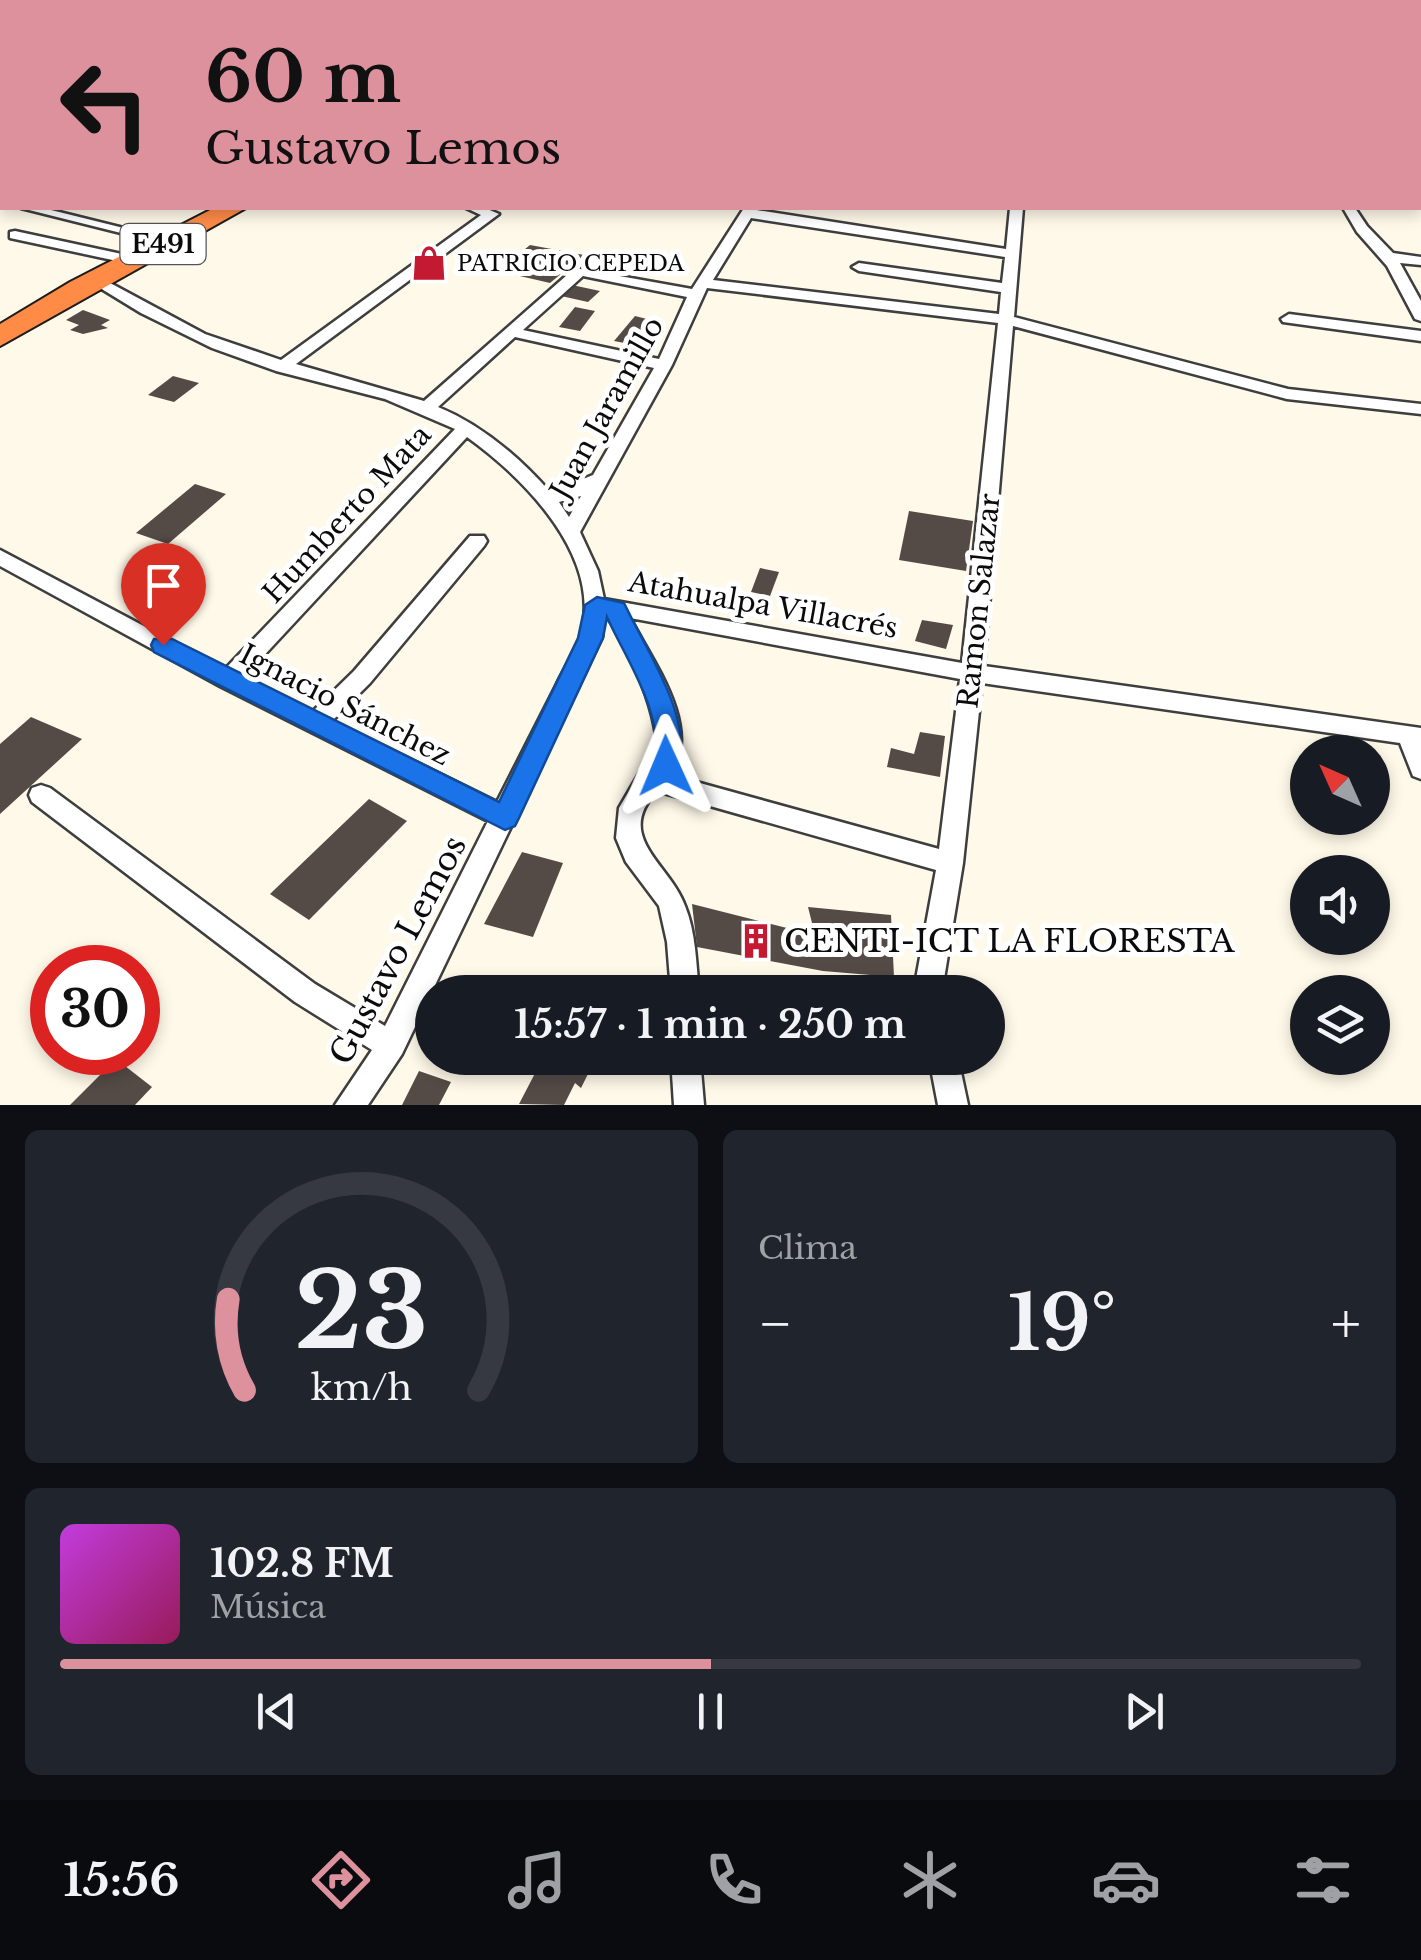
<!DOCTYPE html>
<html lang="es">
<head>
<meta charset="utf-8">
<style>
  :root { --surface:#171b24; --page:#20242c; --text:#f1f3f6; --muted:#9ea1a6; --line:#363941; --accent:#dd919d }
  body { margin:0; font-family:"Libre Baskerville",serif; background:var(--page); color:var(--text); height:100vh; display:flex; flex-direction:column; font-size:38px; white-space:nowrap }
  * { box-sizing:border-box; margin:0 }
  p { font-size:32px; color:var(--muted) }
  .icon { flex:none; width:55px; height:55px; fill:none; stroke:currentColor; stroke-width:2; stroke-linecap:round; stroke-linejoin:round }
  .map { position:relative; height:1105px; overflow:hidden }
  .details { display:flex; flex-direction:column; gap:25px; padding:25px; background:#0d0f14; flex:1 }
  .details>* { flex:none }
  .hud { position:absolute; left:0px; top:0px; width:1422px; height:210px; box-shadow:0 5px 15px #0003; background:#dd919d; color:#111; overflow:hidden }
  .needle { width:65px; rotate:315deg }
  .tools { position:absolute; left:1290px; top:735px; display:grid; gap:20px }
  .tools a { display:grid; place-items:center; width:100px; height:100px; border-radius:50%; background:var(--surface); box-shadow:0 5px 15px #0003; font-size:50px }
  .speed { position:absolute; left:30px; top:945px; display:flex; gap:20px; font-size:50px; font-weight:700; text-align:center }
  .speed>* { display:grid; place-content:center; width:130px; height:130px; border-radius:50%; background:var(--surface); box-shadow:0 5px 15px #0003; line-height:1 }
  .speed .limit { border:15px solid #d22; background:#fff; color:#111 }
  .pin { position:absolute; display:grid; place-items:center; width:85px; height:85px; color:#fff; margin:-102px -42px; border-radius:50% 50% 50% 0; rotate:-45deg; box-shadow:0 0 10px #0007 }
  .pin .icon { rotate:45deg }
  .me { position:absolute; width:110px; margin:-55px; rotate:359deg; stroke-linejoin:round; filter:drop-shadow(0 0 8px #0008) }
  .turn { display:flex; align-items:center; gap:35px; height:210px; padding:0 40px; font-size:45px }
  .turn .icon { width:130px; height:130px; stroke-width:2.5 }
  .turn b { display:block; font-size:70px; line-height:85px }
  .big { font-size:75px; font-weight:700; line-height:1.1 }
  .details .tile { flex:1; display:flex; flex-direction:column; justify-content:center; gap:15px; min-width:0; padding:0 35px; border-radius:15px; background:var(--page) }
  .details .dial { align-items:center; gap:0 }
  .dial svg { height:260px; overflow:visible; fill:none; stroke:var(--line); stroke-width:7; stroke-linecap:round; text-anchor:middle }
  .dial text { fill:var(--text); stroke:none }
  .song { display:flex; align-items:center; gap:30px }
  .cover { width:120px; height:120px; border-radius:15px; background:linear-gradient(135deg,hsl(290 70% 55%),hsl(330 70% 35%)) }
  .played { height:10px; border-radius:5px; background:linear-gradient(90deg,var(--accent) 50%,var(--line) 50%) }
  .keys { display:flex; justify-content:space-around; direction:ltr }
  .heat { display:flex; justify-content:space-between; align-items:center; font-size:55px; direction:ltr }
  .details .tiles { flex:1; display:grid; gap:25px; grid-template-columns:1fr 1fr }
  .tile:last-child { grid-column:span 2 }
  .trip { position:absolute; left:415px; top:975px; width:590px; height:100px; border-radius:50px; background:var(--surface); box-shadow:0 5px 15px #0003; font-weight:700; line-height:100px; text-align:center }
  .tab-bar { display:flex; height:160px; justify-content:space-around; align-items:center; background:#090b0e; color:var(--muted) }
  .tab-bar .icon { width:70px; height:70px }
  .tab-bar .active { color:var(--accent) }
  .tab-bar b { font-size:45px; color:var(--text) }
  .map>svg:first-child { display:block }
  .building { fill:#544b47 }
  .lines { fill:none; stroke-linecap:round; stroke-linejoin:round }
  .street-casing { stroke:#3e3e3e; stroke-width:5 }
  .highway-casing { stroke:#1c1c1c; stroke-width:4 }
  .street { fill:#fff; fill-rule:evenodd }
  .highway { fill:#ff8b47; fill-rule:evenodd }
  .route { fill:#1a73e8; stroke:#114b97; stroke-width:2.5 }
  .labels { text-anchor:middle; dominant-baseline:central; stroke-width:10; stroke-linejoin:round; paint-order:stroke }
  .far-poi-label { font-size:22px; fill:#0b0b0b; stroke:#fff; text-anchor:start }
  .shield { fill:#fff; stroke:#545454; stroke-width:2.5 }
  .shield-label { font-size:25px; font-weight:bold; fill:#0b0b0b }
  .street-label { font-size:28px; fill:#0b0b0b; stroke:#fff }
  .near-poi-label { font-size:32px; fill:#0b0b0b; stroke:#fff; text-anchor:start }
  .near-street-label { font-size:32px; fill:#0b0b0b; stroke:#fff }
</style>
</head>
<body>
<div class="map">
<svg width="1421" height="1105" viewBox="0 0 1421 1105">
  <rect width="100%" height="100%" fill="#fff9e9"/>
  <g class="building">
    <polygon points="530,245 584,255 550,283 498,271"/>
    <polygon points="572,285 600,291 588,302 561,296"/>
    <polygon points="575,307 595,311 580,331 559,327"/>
    <polygon points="83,310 110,320 101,325 108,328 83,334 70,330 79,325 66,320"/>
    <polygon points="635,316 655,321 635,345 614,341"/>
    <polygon points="173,376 199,383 174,402 148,395"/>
    <polygon points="195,484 226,494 168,544 136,533"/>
    <polygon points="909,511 973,521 966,571 899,560"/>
    <polygon points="760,568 779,572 770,596 751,592"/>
    <polygon points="922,620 953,625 946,649 915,641"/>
    <polygon points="31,717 82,739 0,814 0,744"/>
    <polygon points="920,732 945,736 940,777 887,767 891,748 914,754"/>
    <polygon points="369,799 407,821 309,920 270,894"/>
    <polygon points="522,852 563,863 533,937 484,924"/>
    <polygon points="692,904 815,935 808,907 891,915 894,977 823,971 697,947"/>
    <polygon points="543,1058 553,1058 589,1072 581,1088 575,1083 564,1105 519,1104"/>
    <polygon points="116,1059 152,1087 135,1105 70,1105"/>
    <polygon points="419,1071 451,1082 439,1105 402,1105"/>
  </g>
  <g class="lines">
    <defs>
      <g id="street">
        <polygon points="682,0 713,0 714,2 685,2"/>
        <polygon points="0,4 2,5 2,11 0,10"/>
        <polygon points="0,197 2,198 2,206 0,206"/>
        <polygon points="21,208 43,208 176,241 169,245"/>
        <path d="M466 208H485L499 214 296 364 424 401 575 268 692 289 744 208 1006 249 1010 208H1023L1014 317 1288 389 1421 404V414L1287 399 1013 326 984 666 1421 728V779L1413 776 1400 743 982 683 963 863 944 979 946 992H918L916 979 936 870 657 791C613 837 670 864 685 906 696 933 696 963 699 992H671L667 942 659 906 626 862 616 838 619 808 640 772 655 759C666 730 625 634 604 614L602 637 402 1054 368 1105H335L372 1050 295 1002 32 802 29 795 32 788 41 785 50 788 315 984 385 1026 488 821 220 686 0 566V550L225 669 455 429 385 399 276 371 212 348 141 313 87 280 89 277H99L205 334 281 360 481 215ZM751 218 1005 257 1002 283 859 263 852 267 859 271 1001 292 999 314 713 280ZM583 276 687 297 659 359 523 330ZM707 288 998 323 962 663 604 599 598 571 580 532 672 365ZM515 337 654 368 593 475 550 492C519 457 482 425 438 407ZM467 437C524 478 605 558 580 638 575 654 563 670 556 686 536 725 517 763 497 802L332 721 370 683 484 546 487 541 484 536H470L354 671 312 712 243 678ZM581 496 569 517 559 502ZM630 618 960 679 939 849 671 775C702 727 653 662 630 618Z"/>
        <polygon points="1343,208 1355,208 1367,226 1393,253 1421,257 1421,265 1400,263 1421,301 1421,321 1415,319 1387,266 1357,232"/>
        <polygon points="15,231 131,256 138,260 131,264 10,238 10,232"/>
        <polygon points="1289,314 1421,331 1421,341 1283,322 1281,319"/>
        <polygon points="671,1058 700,1058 704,1105 674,1105"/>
        <polygon points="929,1058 958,1058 968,1105 938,1105"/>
      </g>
      <g id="highway">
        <polygon points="1284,0 1309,0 1310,2 1286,2"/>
        <rect x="1420" y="41" width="1" height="13"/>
        <polygon points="214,208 246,208 0,346 0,324 70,282"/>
      </g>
    </defs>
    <use href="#street" class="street-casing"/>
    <use href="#highway" class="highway-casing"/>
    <use href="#street" class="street"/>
    <use href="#highway" class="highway"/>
  </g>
  <path class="route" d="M597 597 624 603 627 609C648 653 699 728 675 774L666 777 656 774 652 766C668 718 626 660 607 617L603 638 519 818 515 826 505 830 154 652 151 645 154 639H172L499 802 578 638 585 605Z"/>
  <defs>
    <symbol id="shop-bare" viewBox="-9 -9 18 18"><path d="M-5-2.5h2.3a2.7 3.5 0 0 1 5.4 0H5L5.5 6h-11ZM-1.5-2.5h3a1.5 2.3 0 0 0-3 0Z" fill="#c41a31" stroke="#fff" stroke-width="2.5" paint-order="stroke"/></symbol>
    <symbol id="building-bare" viewBox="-9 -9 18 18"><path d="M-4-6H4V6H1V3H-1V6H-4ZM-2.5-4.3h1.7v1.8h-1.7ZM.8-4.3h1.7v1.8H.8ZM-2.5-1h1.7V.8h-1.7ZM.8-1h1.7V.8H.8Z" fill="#c41a31" stroke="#fff" stroke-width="2.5" paint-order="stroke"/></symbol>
  </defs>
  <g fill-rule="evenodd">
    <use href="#shop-bare" x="404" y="238" width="50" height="50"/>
    <use href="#building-bare" x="731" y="916" width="50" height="50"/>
  </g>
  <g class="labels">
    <g class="far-poi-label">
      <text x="457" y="263">PATRICIO CEPEDA</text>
    </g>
    <rect class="shield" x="120.5" y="224" width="85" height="40" rx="8"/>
    <g class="shield-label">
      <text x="163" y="244">E491</text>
    </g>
    <g class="street-label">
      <text transform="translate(607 408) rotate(-61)">Juan Jaramillo</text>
      <text transform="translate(347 514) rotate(-47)">Humberto Mata</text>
      <text transform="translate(979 601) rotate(-84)">Ramon Salazar</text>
      <text transform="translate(763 605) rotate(10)">Atahualpa Villacrés</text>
      <text transform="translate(345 705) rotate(27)">Ignacio Sánchez</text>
    </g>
    <g class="near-poi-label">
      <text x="784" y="941">CENTI-ICT LA FLORESTA</text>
    </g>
    <g class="near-street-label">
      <text transform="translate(398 950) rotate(-62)">Gustavo Lemos</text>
    </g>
  </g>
</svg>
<div class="tools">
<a><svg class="needle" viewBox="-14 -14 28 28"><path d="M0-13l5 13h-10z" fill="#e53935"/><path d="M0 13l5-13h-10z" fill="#9ea1a6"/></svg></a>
<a><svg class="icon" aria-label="sound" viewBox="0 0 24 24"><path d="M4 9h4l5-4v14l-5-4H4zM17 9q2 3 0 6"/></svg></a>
<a><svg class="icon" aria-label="layers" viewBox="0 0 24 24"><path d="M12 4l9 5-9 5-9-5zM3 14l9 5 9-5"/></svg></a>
</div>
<div class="speed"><div class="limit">30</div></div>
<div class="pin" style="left:163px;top:645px;background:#d93025"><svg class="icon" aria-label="arrive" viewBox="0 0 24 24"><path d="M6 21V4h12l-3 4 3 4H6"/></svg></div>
<svg class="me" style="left:666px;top:766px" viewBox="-20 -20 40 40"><path d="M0-17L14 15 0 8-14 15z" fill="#1a73e8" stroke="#fff" stroke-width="4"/></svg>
<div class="trip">15:57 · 1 min · 250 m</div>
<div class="hud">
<div class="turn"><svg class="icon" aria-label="left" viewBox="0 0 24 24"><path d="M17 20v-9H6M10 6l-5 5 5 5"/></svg><div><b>60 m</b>Gustavo Lemos</div></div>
</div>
</div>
<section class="details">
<div class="tiles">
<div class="tile dial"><svg viewBox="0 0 100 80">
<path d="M14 69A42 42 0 1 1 86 69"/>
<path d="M14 69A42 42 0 0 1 9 41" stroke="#dd919d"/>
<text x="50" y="56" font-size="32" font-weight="700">23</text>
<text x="50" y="72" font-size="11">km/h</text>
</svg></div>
<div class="tile"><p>Clima</p>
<div class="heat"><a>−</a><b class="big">19°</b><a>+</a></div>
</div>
<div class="tile">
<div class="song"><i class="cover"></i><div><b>102.8 FM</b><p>Música</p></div></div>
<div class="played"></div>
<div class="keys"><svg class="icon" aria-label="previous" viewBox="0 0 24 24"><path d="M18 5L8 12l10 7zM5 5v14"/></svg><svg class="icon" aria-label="pause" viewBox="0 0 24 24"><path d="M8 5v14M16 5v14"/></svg><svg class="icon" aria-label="next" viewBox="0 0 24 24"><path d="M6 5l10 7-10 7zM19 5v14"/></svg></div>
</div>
</div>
</section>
<nav class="tab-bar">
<b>15:56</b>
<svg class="icon active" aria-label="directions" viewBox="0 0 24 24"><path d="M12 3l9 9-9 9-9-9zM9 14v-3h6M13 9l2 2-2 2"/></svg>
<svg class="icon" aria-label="music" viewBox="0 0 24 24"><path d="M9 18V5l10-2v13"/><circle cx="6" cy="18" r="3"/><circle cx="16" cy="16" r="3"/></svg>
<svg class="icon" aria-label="phone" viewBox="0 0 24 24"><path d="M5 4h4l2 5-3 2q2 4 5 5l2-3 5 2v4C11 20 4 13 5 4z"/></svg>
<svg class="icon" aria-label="climate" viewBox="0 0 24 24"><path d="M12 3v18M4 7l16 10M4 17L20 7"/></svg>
<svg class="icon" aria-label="car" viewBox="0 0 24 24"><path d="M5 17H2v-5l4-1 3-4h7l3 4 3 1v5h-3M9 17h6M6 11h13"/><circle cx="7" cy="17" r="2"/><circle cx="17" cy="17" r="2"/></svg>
<svg class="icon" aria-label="filters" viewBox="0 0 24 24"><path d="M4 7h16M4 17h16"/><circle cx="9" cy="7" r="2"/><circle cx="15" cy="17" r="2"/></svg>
</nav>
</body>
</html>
